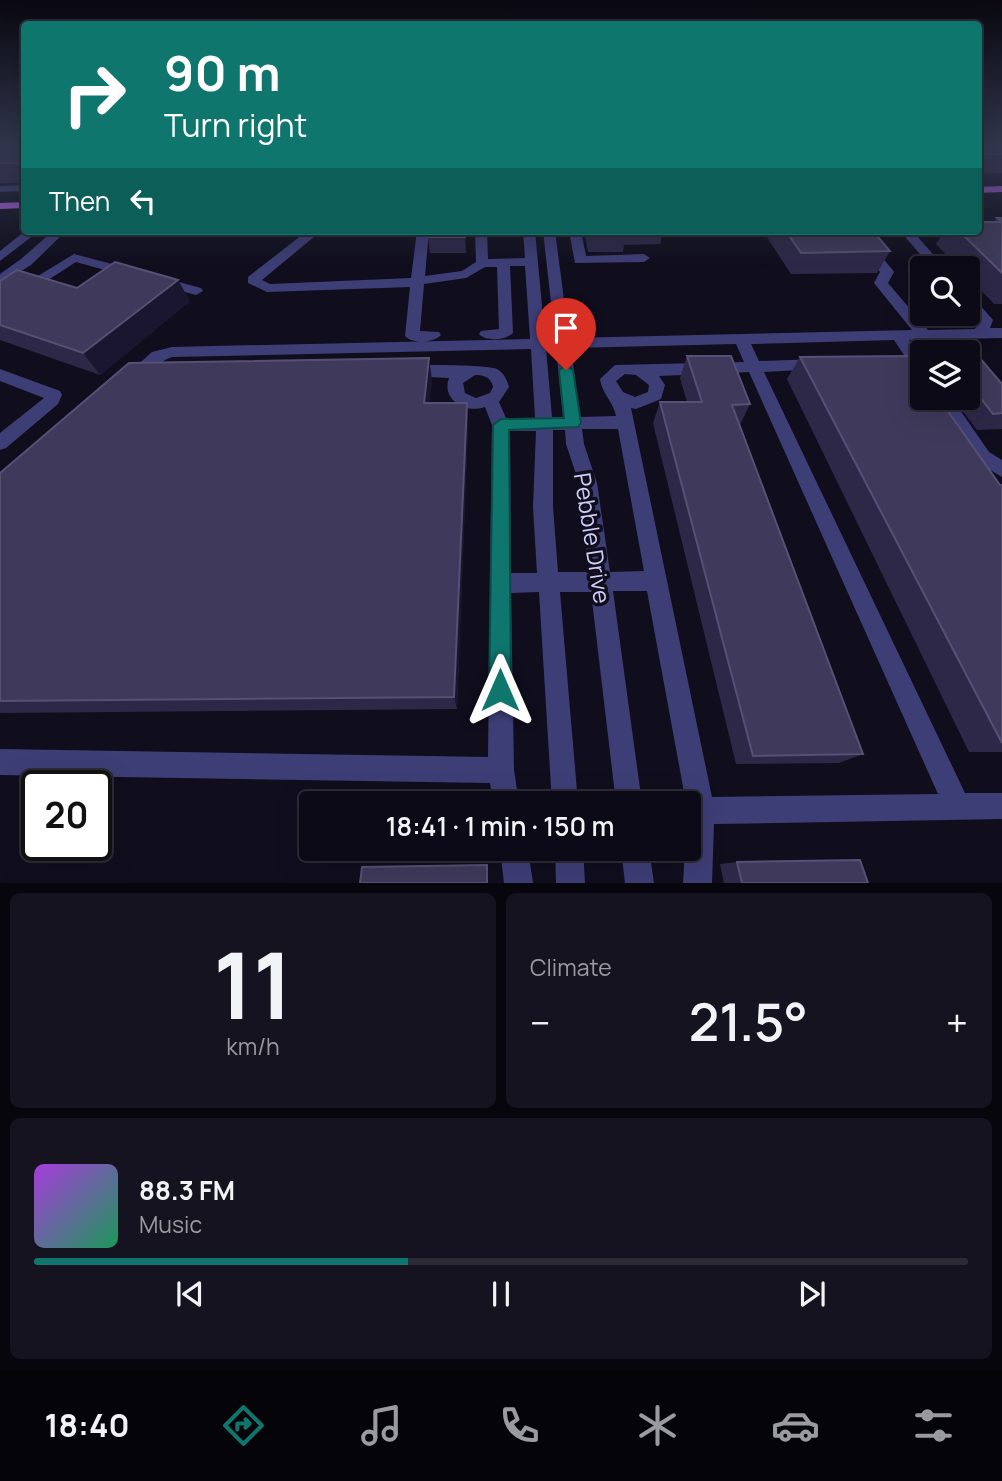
<!DOCTYPE html>
<html lang="en">
<head>
<meta charset="utf-8">
<style>
  :root { --surface:#0c0a16; --page:#15131f; --text:#f1f3f6; --muted:#9a9aa1; --line:#2c2b35; --accent:#0f766e }
  body { margin:0; font-family:Manrope,sans-serif; background:var(--page); color:var(--text); height:100vh; display:flex; flex-direction:column; font-size:26px; white-space:nowrap }
  * { box-sizing:border-box; margin:0 }
  p { font-size:23px; color:var(--muted) }
  .icon { flex:none; width:38px; height:38px; fill:none; stroke:currentColor; stroke-width:2; stroke-linecap:round; stroke-linejoin:round }
  .map { position:relative; height:883px; overflow:hidden }
  .panel { display:flex; flex-direction:column; gap:10px; padding:10px; background:#07060c; flex:1 }
  .panel>* { flex:none }
  .guide { position:absolute; left:21px; top:21px; width:961px; height:214px; border-radius:7px; box-shadow:0 7px 28px #0002,0 0 0 2px var(--line); background:#0f766e; color:#fff; overflow:hidden }
  .tools { position:absolute; left:910px; top:256px; display:grid; gap:14px }
  .tools a { display:grid; place-items:center; width:70px; height:70px; border-radius:7px; background:var(--surface); box-shadow:0 7px 28px #0002,0 0 0 2px var(--line); font-size:35px }
  .speed { position:absolute; left:21px; top:770px; display:flex; gap:14px; font-size:35px; font-weight:700; text-align:center }
  .speed>* { display:grid; place-content:center; width:91px; height:91px; border-radius:50%; background:var(--surface); box-shadow:0 7px 28px #0002,0 0 0 2px var(--line); line-height:1 }
  .speed .limit { border:4px solid #111; border-radius:10px; background:#fff; color:#111 }
  .pin { position:absolute; display:grid; place-items:center; width:60px; height:60px; color:#fff; margin:-72px -30px; border-radius:50% 50% 50% 0; rotate:-45deg; box-shadow:0 0 7px #0007 }
  .pin .icon { rotate:45deg }
  .me { position:absolute; width:77px; margin:-38px; rotate:0deg; stroke-linejoin:round; filter:drop-shadow(0 0 5px #0008) }
  .turn { display:flex; align-items:center; gap:24px; height:147px; padding:0 28px; font-size:32px }
  .turn .icon { width:91px; height:91px; stroke-width:2.5 }
  .turn b { display:block; font-size:49px; line-height:60px }
  .then { display:flex; align-items:center; height:66px; padding:0 28px; background:#0003; gap:14px; font-size:26px }
  .big { font-size:52px; font-weight:600; line-height:1.1 }
  .panel .tile { flex:1; display:flex; flex-direction:column; justify-content:center; gap:10px; min-width:0; padding:0 24px; border-radius:10px; background:var(--page) }
  .panel .dial { align-items:center; gap:0 }
  .dial b { font-size:91px; line-height:1 }
  .song { display:flex; align-items:center; gap:21px }
  .cover { width:84px; height:84px; border-radius:10px; background:linear-gradient(135deg,hsl(280 70% 55%),hsl(150 70% 35%)) }
  .played { height:7px; border-radius:4px; background:linear-gradient(90deg,var(--accent) 40%,var(--line) 40%) }
  .keys { display:flex; justify-content:space-around; direction:ltr }
  .heat { display:flex; justify-content:space-between; align-items:center; font-size:38px; direction:ltr }
  .panel .tiles { flex:1; display:grid; gap:10px; grid-template-columns:1fr 1fr }
  .tile:last-child { grid-column:span 2 }
  .trip { position:absolute; left:299px; top:791px; width:402px; height:70px; border-radius:7px; background:var(--surface); box-shadow:0 7px 28px #0002,0 0 0 2px var(--line); font-weight:600; line-height:70px; text-align:center }
  .dock { display:flex; height:112px; justify-content:space-around; align-items:center; background:#050409; color:var(--muted) }
  .dock .icon { width:49px; height:49px }
  .dock .active { color:var(--accent) }
  .dock b { font-size:32px; color:var(--text) }
  .map>svg:first-child { display:block }
  .lines { fill:none; stroke-linecap:round; stroke-linejoin:round }
  .minor { fill:#3e3e77; fill-rule:evenodd }
  .major { fill:#b361ee; fill-rule:evenodd }
  .wall { fill:#2d2848 }
  .shaded-wall { fill:#1a162f }
  .building { fill:#3f3a5b; stroke:#565174; stroke-width:2 }
  .route { fill:#0f766e; stroke:#0a4d48; stroke-width:2 }
  .labels { text-anchor:middle; dominant-baseline:central; stroke-width:7; stroke-linejoin:round; paint-order:stroke }
  .street-label { font-size:23px; fill:#d1cefa; stroke:#100e1d }
</style>
</head>
<body>
<div class="map">
<svg width="1002" height="883" viewBox="0 0 1002 883">
  <rect width="100%" height="100%" fill="#100e1d"/>
  <g class="lines">
    <g class="minor">
      <polygon points="24,185 24,191 0,192 0,186"/>
      <polygon points="1002,227 1002,235 917,236 945,268 932,268 900,231 978,231 978,228"/>
      <polygon points="25,231 39,231 0,261 0,251"/>
      <polygon points="53,231 66,231 31,265 0,284 0,274 21,259"/>
      <path d="M307 231H321L262 280 270 284 411 278 417 231H429L425 276 462 271 476 262 475 231H487L488 259 525 258 523 231H535L545 338H555L543 231H555L569 338 912 330 874 283 880 272 847 231H859L892 269 894 272 888 283 928 330 975 329 979 321 968 308V296L973 297 993 320 990 328H1002V338L909 340 922 358V374L916 373 894 340 751 344 759 361 818 359 826 364 818 369 764 372 965 793H1002V819L714 824 712 883H683L685 849H690V803H686L647 591H613L642 803H616L591 592H560L578 803H552L539 592 511 593 514 770 519 803H493L490 783 0 775V749L488 757 492 425 485 407C466 414 441 400 449 378L409 376 401 371C405 367 404 366 410 366 422 364 489 365 497 369 504 373 507 380 509 387L499 402 506 418H535L531 349 172 357C156 362 148 378 132 383L124 377 152 352 172 347 530 339 525 266H510L513 333C506 340 486 342 479 334L481 331 499 329 497 267H485L466 278 424 284 420 331 439 332 441 335C434 343 412 344 405 336L410 287 267 292 248 283V277ZM736 344 744 362 615 365 600 379C602 394 613 401 616 416L580 417 571 348ZM546 348H556L563 417H552ZM749 372 938 794 712 797 631 408 636 409 661 399 665 385 659 376ZM625 374 636 375 649 385 648 392 635 397 623 392 616 381ZM475 375C484 375 491 377 493 387L490 393 476 398 465 393 463 383ZM582 429H618L644 571 610 572 597 483 584 444ZM553 430H565L566 444 579 483 589 572H558L553 507ZM510 431H536L533 507 537 573H511Z"/>
      <polygon points="569,231 581,231 586,256 644,254 650,258 644,262 575,263"/>
      <polygon points="74,254 135,270 137,273 130,277 76,262 45,282 35,282 33,279"/>
      <polygon points="160,277 201,288 203,291 196,295 155,284 153,281"/>
      <polygon points="0,369 60,391 62,395 58,404 6,448 0,450 0,433 44,398 0,381"/>
      <polygon points="934,397 951,397 989,452 1002,460 1002,477 977,462"/>
      <polygon points="500,849 528,849 533,883 504,883"/>
      <polygon points="555,849 583,849 585,883 556,883"/>
      <polygon points="621,849 649,849 654,883 625,883"/>
    </g>
    <g class="major">
      <polygon points="1002,186 1002,192 978,193 978,187"/>
      <polygon points="24,202 24,208 0,209 0,203"/>
    </g>
  </g>
  <g class="wall">
    <rect x="0" y="143" width="24" height="40"/>
    <polygon points="978,143 1002,143 1002,173 978,174"/>
    <polygon points="997,218 1002,218 1002,304 994,304 968,277 968,268 959,268 936,244 944,231 978,231 994,222"/>
    <polygon points="428,231 466,231 466,253 430,253 428,237"/>
    <polygon points="584,231 663,231 660,244 624,245 623,252 588,252"/>
    <polygon points="763,231 873,231 890,251 877,273 791,274"/>
    <polygon points="0,281 77,288 190,301 100,375 0,340"/>
    <polygon points="687,356 750,404 740,425 863,754 839,763 736,764 653,423 660,402 687,402 680,378"/>
    <polygon points="800,357 1000,485 1002,485 1002,752 969,752 787,379"/>
    <polygon points="968,357 1002,384 1002,429 977,430 952,397 968,397"/>
    <polygon points="432,380 429,403 467,403 468,424 457,709 0,713 0,473"/>
    <polygon points="737,862 868,883 724,883 720,864"/>
  </g>
  <g class="shaded-wall">
    <polygon points="465,231 466,231 466,253 465,237"/>
    <polygon points="178,280 190,301 100,375 83,353"/>
    <polygon points="429,358 432,380 427,425 424,403"/>
    <polygon points="467,403 468,424 457,709 454,697"/>
  </g>
  <g class="building">
    <rect x="0" y="143" width="24" height="20"/>
    <rect x="978" y="143" width="24" height="11"/>
    <polygon points="997,218 1002,218 1002,273 959,231 978,231 978,222 1002,222"/>
    <rect x="428" y="231" width="37" height="6"/>
    <polygon points="589,231 625,231 626,236 590,236"/>
    <polygon points="786,231 873,231 890,251 801,253"/>
    <polygon points="115,262 178,280 83,353 0,325 0,281 17,270 77,288"/>
    <polygon points="687,356 731,356 750,404 732,405 863,754 753,756 660,402 702,402"/>
    <polygon points="909,356 922,375 922,397 938,397 1000,485 1002,485 1002,743 800,357"/>
    <polygon points="968,357 979,357 1002,384 1002,413 993,414 968,382"/>
    <polygon points="429,358 424,403 467,403 454,697 0,701 0,473 129,363"/>
    <polygon points="860,860 868,883 742,883 737,862"/>
    <polygon points="487,865 487,883 360,883 362,867"/>
  </g>
  <linearGradient id="sky" x2="0" y2="1"><stop stop-color="#090810"/><stop offset="0.54" stop-color="#31364c"/><stop offset="1" stop-color="#31364c" stop-opacity="0"/></linearGradient>
  <rect width="1002" height="267" fill="url(#sky)"/>
  <polygon class="route" points="566,365 573,370 581,423 578,427 509,430 511,690 508,697 500,700 493,697 489,690 493,425 501,419 564,418 559,370"/>
  <g class="labels">
    <g class="street-label">
      <text transform="translate(593 538) rotate(81)">Pebble Drive</text>
    </g>
  </g>
</svg>
<div class="tools">
<a><svg class="icon" aria-label="search" viewBox="0 0 24 24"><circle cx="10" cy="10" r="6"/><path d="M15 15l6 6"/></svg></a>
<a><svg class="icon" aria-label="layers" viewBox="0 0 24 24"><path d="M12 4l9 5-9 5-9-5zM3 14l9 5 9-5"/></svg></a>
</div>
<div class="speed"><div class="limit">20</div></div>
<div class="pin" style="left:566px;top:370px;background:#d93025"><svg class="icon" aria-label="arrive" viewBox="0 0 24 24"><path d="M6 21V4h12l-3 4 3 4H6"/></svg></div>
<svg class="me" style="left:500px;top:690px" viewBox="-20 -20 40 40"><path d="M0-17L14 15 0 8-14 15z" fill="#0f766e" stroke="#fff" stroke-width="4"/></svg>
<div class="trip">18:41 · 1 min · 150 m</div>
<div class="guide">
<div class="turn"><svg class="icon" aria-label="right" viewBox="0 0 24 24"><path d="M7 20v-9h11M14 6l5 5-5 5"/></svg><div><b>90 m</b>Turn right</div></div>
<div class="then">Then<svg class="icon" aria-label="left" viewBox="0 0 24 24"><path d="M17 20v-9H6M10 6l-5 5 5 5"/></svg></div>
</div>
</div>
<section class="panel">
<div class="tiles">
<div class="tile dial"><b>11</b><p>km/h</p></div>
<div class="tile"><p>Climate</p>
<div class="heat"><a>−</a><b class="big">21.5°</b><a>+</a></div>
</div>
<div class="tile">
<div class="song"><i class="cover"></i><div><b>88.3 FM</b><p>Music</p></div></div>
<div class="played"></div>
<div class="keys"><svg class="icon" aria-label="previous" viewBox="0 0 24 24"><path d="M18 5L8 12l10 7zM5 5v14"/></svg><svg class="icon" aria-label="pause" viewBox="0 0 24 24"><path d="M8 5v14M16 5v14"/></svg><svg class="icon" aria-label="next" viewBox="0 0 24 24"><path d="M6 5l10 7-10 7zM19 5v14"/></svg></div>
</div>
</div>
</section>
<nav class="dock">
<b>18:40</b>
<svg class="icon active" aria-label="directions" viewBox="0 0 24 24"><path d="M12 3l9 9-9 9-9-9zM9 14v-3h6M13 9l2 2-2 2"/></svg>
<svg class="icon" aria-label="music" viewBox="0 0 24 24"><path d="M9 18V5l10-2v13"/><circle cx="6" cy="18" r="3"/><circle cx="16" cy="16" r="3"/></svg>
<svg class="icon" aria-label="phone" viewBox="0 0 24 24"><path d="M5 4h4l2 5-3 2q2 4 5 5l2-3 5 2v4C11 20 4 13 5 4z"/></svg>
<svg class="icon" aria-label="climate" viewBox="0 0 24 24"><path d="M12 3v18M4 7l16 10M4 17L20 7"/></svg>
<svg class="icon" aria-label="car" viewBox="0 0 24 24"><path d="M5 17H2v-5l4-1 3-4h7l3 4 3 1v5h-3M9 17h6M6 11h13"/><circle cx="7" cy="17" r="2"/><circle cx="17" cy="17" r="2"/></svg>
<svg class="icon" aria-label="filters" viewBox="0 0 24 24"><path d="M4 7h16M4 17h16"/><circle cx="9" cy="7" r="2"/><circle cx="15" cy="17" r="2"/></svg>
</nav>
</body>
</html>
